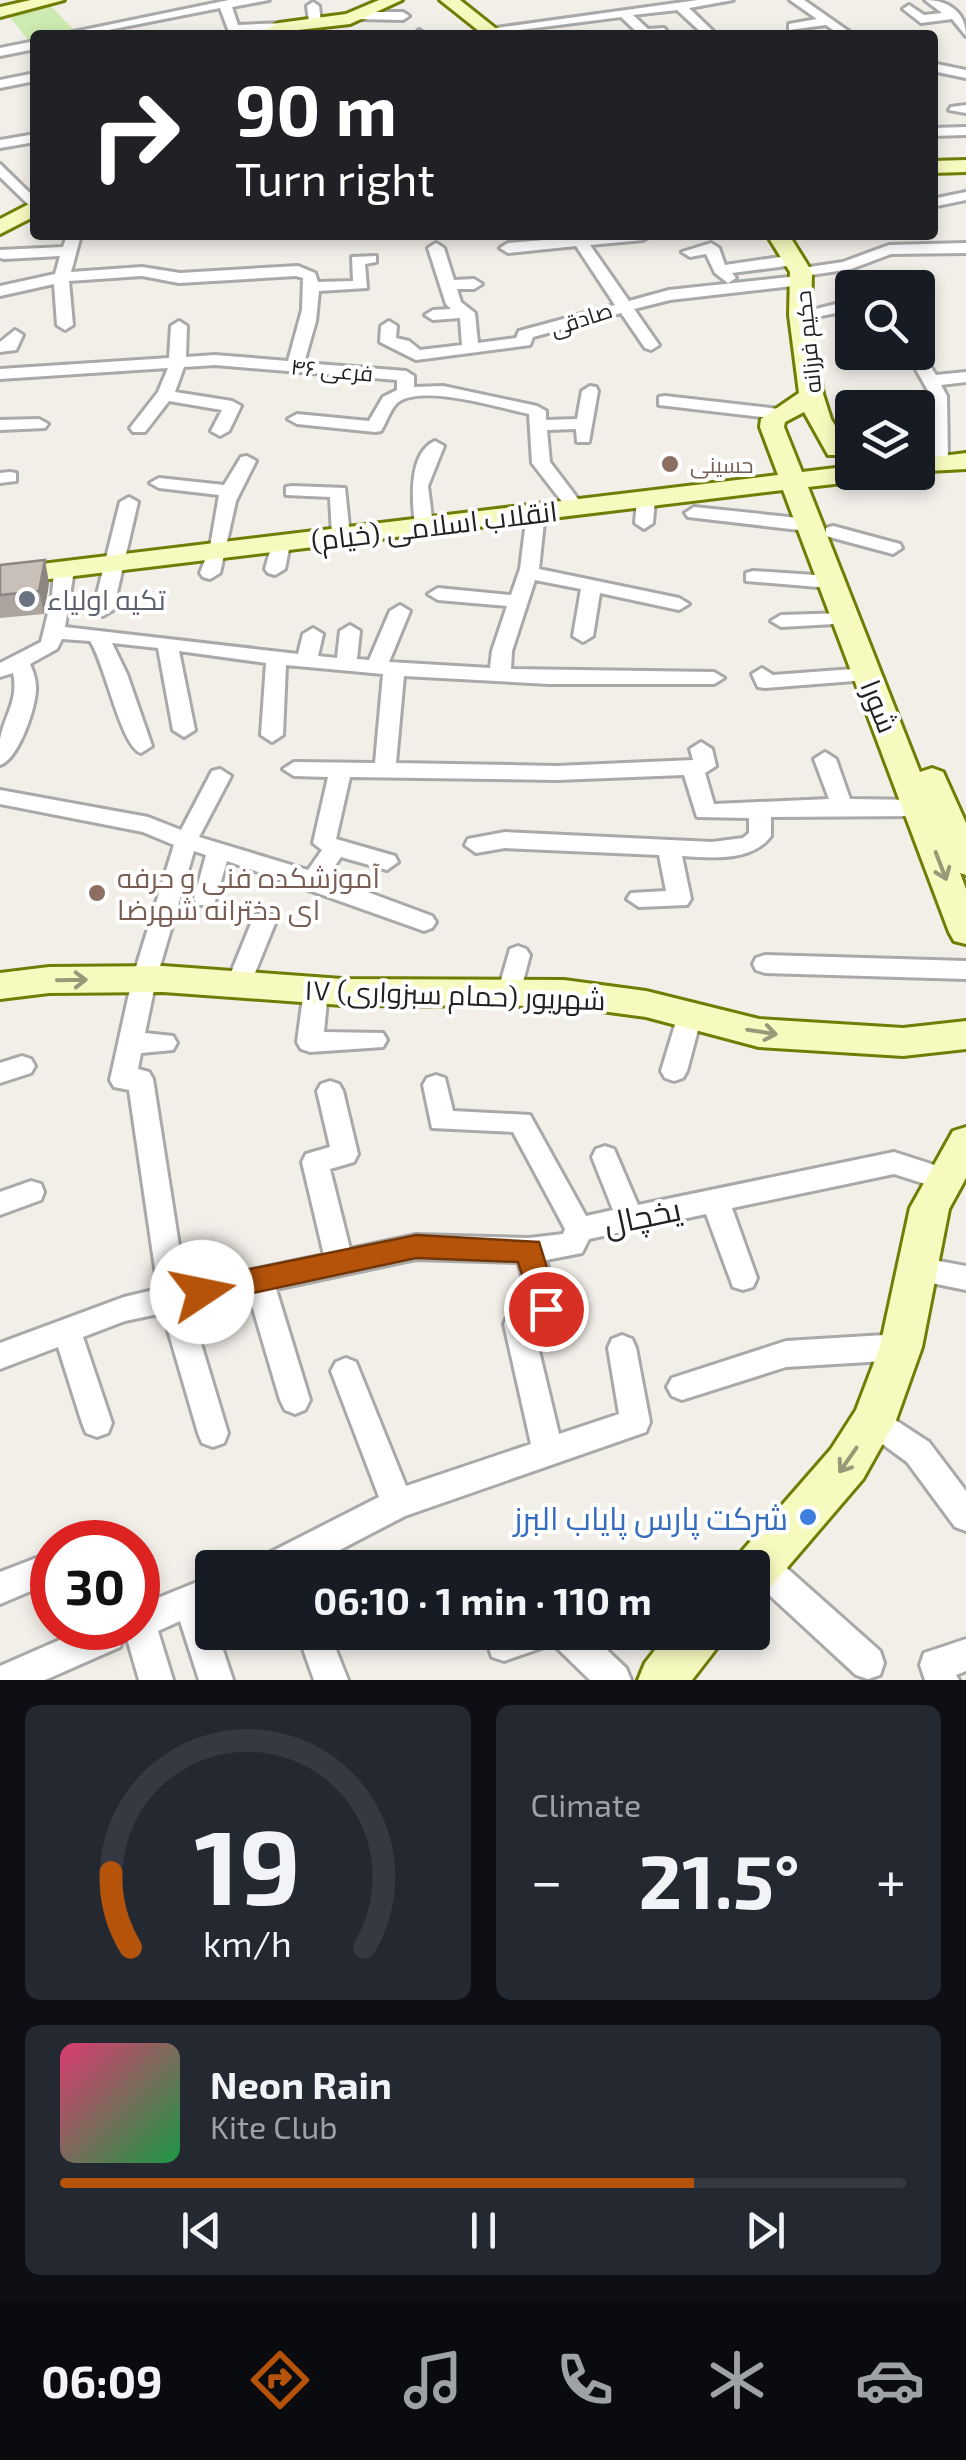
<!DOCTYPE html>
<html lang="en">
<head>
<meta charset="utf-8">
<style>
  :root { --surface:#171b24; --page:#242831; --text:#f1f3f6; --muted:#9ea1a6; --line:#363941; --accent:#b45309 }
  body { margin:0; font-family:"Exo 2",Cairo,sans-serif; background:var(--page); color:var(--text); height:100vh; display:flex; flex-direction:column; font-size:38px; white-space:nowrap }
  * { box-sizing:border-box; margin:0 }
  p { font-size:32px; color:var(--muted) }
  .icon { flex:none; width:55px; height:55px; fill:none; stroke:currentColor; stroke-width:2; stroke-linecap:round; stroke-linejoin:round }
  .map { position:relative; height:1680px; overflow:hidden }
  .sheet { display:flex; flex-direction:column; gap:25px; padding:25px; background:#0d0f14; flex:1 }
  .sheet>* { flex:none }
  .guide { position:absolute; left:30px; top:30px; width:908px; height:210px; border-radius:10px; box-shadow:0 5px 15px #0003; background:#202124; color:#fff; overflow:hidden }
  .fabs { position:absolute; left:835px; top:270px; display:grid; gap:20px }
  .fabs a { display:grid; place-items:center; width:100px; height:100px; border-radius:10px; background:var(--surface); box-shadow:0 5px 15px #0003; font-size:50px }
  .speed { position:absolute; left:30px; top:1520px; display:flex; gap:20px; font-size:50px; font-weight:700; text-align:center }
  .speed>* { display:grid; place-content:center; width:130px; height:130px; border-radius:50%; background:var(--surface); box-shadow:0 5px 15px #0003; line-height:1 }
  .speed .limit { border:15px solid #d22; background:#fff; color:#111 }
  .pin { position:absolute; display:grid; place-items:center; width:85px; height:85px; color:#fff; margin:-42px; border:5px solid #fff; border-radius:50%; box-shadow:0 2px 10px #0007 }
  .me { position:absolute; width:110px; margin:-55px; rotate:79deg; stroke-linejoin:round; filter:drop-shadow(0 0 8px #0008) }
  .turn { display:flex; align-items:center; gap:35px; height:210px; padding:0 40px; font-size:45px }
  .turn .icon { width:130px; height:130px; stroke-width:2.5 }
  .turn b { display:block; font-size:70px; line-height:85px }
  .big { font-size:75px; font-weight:700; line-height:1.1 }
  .sheet .widget { flex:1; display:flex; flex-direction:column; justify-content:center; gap:15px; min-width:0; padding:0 35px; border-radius:15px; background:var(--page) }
  .sheet .dial { align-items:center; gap:0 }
  .dial svg { height:260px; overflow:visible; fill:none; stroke:var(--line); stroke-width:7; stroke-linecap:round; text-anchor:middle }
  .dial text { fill:var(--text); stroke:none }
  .song { display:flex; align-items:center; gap:30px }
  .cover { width:120px; height:120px; border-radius:15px; background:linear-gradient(135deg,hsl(340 70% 55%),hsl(140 70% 35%)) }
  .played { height:10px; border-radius:5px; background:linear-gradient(90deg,var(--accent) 75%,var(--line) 75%) }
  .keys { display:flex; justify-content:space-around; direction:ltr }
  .heat { display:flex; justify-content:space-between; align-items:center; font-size:55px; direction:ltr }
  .sheet .tiles { flex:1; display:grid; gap:25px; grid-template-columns:1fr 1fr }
  .widget:last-child { grid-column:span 2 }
  .trip { position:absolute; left:195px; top:1550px; width:575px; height:100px; border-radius:10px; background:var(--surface); box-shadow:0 5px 15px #0003; font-weight:700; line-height:100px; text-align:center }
  .dock { display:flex; height:160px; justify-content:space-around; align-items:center; background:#090b0e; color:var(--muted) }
  .dock .icon { width:70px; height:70px }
  .dock .current { color:var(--accent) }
  .dock b { font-size:45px; color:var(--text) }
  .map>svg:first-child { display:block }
  .grass { fill:#cdebb0 }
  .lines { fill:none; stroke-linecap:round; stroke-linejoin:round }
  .street-casing { stroke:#a9a9a9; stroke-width:6 }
  .secondary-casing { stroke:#707d05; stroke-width:6 }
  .street { fill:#fff; fill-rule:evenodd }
  .secondary { fill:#f7fabf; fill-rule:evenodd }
  .wall { fill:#aba49e }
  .shaded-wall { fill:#8b8681 }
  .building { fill:#c7bfb8; stroke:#8b8681; stroke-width:2.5 }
  .oneway { stroke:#979978 }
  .route { fill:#b45309; stroke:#753606; stroke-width:2.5 }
  .education-dot { fill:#8d6e63; stroke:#fff; stroke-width:4 }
  .worship-dot { fill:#6b7280; stroke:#fff; stroke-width:4 }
  .shop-dot { fill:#3f7fe0; stroke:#fff; stroke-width:4 }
  .labels { text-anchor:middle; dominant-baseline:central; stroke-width:8; stroke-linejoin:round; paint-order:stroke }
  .far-street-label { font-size:22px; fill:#222; stroke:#fff }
  .far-education-label { font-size:22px; fill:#785e54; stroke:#fff; text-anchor:start }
  .street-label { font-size:28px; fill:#222; stroke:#fff }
  .worship-label { font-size:28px; fill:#5b616d; stroke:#fff; text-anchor:start }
  .education-label { font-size:28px; fill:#785e54; stroke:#fff; text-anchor:start }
  .near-street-label { font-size:32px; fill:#222; stroke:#fff }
  .near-shop-label { font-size:32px; fill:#366cbe; stroke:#fff; text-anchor:end }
</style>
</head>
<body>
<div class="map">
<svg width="966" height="1680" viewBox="0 0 966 1680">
  <rect width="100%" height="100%" fill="#f2efe9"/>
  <polygon class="grass" points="49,4 75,31 35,35 35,42 31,43 7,14"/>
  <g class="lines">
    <defs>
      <g id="street">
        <polygon points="229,0 269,0 232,7 238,25 285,23 291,27 285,31 229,32 220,8 83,35 59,35"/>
        <polygon points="698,0 733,0 689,8 717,35 704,35 677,10 633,15 648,29 664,28 670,35 640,35 621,17 488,34 482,30"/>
        <polygon points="790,0 804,0 854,35 840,35 826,25 789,30 789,24 817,19"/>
        <path d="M925 0C948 0 966 12 966 36L952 19 921 23 903 9 909 5 924 15 942 13Z"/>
        <polygon points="313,2 319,6 321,22 315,26 309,22 307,6"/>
        <polygon points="360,12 403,12 409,16 403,20 356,19 354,16"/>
        <polygon points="419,30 426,35 414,35"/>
        <polygon points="35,41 35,49 0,56 0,48"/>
        <polygon points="932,63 966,70 966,78 932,71"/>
        <polygon points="35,73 35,81 0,88 0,80"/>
        <polygon points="966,105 966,113 949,110 951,107"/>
        <polygon points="966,127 966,135 932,136 932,128"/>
        <polygon points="35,134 35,142 0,148 0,140"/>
        <polygon points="0,164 35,198 35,211 0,177"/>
        <polygon points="966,192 966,200 932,207 932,199"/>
        <path d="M67 235H81L71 272 142 267 180 273 298 266 315 273 318 282 353 281 352 257 376 256V262L365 264 367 288 319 291 316 321 304 363 406 371 414 376V387L443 386 537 406 546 411V420L577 419 582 391 590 386 596 387 598 391 589 442H577L576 429 547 430 550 462 585 508 582 512H570L532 463 529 414C501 408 420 383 397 403 390 410 386 423 381 431L375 432 297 424 288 419 297 414 369 421 383 397 397 390V380L215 365 184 367 175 392 232 401 241 406 229 431 220 436 211 431 222 410 169 401 145 432H133L130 428 158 392 168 368 0 379V369L169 358 171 326 179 321 187 326 186 357 215 355 288 361 302 310 303 278 296 276 179 283 142 276 69 281 73 325 65 330 57 325 54 284 0 296V286L55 274 60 256 4 259 0 258V250L63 247Z"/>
        <polygon points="604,235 650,236 643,240 590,245 629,301 669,290 798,276 793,272 796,269 843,262 889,245 966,243 966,253 891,254 851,269 804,276 809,280 801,285 670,300 634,309 659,345 651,350 645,348 621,313 533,337 530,345 416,360 380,342 381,326 389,321 397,326 396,338 409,341 420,350 462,345 460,318 433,320 425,315 433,310 451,309 446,304 428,248 436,243 444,248 454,280 474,279 482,284 474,289 457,289 461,302 475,313 478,343 516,338 519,331 615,305 576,246 508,253 500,248 508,243"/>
        <polygon points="711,243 719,248 725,265 794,255 802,260 794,265 732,273 736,278 728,283 715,273 706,254 690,257 682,252"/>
        <polygon points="920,287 928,292 926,295 918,297"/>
        <polygon points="852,300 852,310 800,320 792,315"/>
        <polygon points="15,330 23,335 16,350 0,352 0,342"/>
        <polygon points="918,354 924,356 936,375 966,372 966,382 941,385 947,396 948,461 942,462 933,457 931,396 910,359"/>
        <polygon points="665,396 779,409 788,414 779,419 659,405 659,397"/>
        <polygon points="39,419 48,424 45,428 0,430 0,420"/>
        <path d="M435 441 444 446 428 486 433 526 424 532 415 526C412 501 408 453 435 441Z"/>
        <polygon points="247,456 256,461 236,501 220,573 210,579 203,577 200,573 210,547 219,495 159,488 150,483 159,478 224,485 241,457"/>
        <polygon points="10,472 16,473 16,481 0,483 0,473"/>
        <polygon points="292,486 345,488 350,536 348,540 341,542 332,536 330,497 286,495 286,487"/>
        <polygon points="646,494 655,499 653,523 644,529 635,523 637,499"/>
        <polygon points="129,497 138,502 113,610 103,616 93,610 120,502"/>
        <path d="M536 507 545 513 539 569 679 598 689 604 679 610 600 593 593 636 583 642 573 636 581 589 535 580 512 651 511 669 714 672 724 678 714 684H549L404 676 396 763 557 766 693 760 690 749 701 742 712 749 716 766 705 773 714 804 829 799 814 759 825 752 836 759 850 799 920 800 931 808 920 816 771 817V836C752 862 712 858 682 856L691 899 687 905 639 907 627 899 631 893 666 891 659 855 505 848 476 853 465 845 468 839 505 832 712 842 743 838 749 833V818L697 817 684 775 557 780 350 777 336 839 395 856 398 862 387 870 341 857 327 877 432 916 436 922 432 928 424 931 227 861 214 905H198L194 899 206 855 194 851 156 980 145 1033 173 1036 177 1043 173 1050 141 1053 138 1069 149 1072 153 1079 185 1284 324 1255 302 1162 306 1154 330 1147 317 1091 321 1084 330 1081 339 1084 343 1091 358 1154 354 1162 330 1169 350 1249 416 1235 529 1238 563 1234 565 1229 513 1132 432 1128 423 1085 427 1078 436 1075 445 1078 453 1111 530 1115 586 1216 613 1210 592 1157 596 1149 605 1146 614 1149 638 1205 894 1152 953 1171 957 1179 953 1187 944 1190 894 1174 732 1208 757 1278 753 1287 743 1290 733 1287 706 1214 589 1239 582 1253 546 1260 560 1309 556 1318 534 1330 559 1434 619 1414 608 1348 612 1339 622 1335 632 1339 636 1348 650 1422 646 1432 405 1516 305 1568H256L261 1557 379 1497 331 1371 336 1362 346 1358 356 1362 406 1486 531 1444 504 1324 508 1315 530 1303 518 1262 416 1259 276 1289 310 1400 305 1410 295 1414 285 1410 280 1400 249 1295 190 1307 228 1433 224 1443 213 1447 202 1443 198 1433 163 1313 125 1321 83 1337 112 1423 108 1433 97 1437 86 1433 82 1423 58 1347 0 1369V1343L124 1297 158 1289 129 1090 114 1087 110 1080 132 980 174 845 143 832 0 804V790L148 817 181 830 212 771 220 769 231 776 199 837 308 870 322 850 313 843 328 777 294 776 283 769 294 762 375 763 383 674 286 665 283 735 272 742 261 735 266 663 179 651 195 730 184 737 173 730 158 648 112 643 127 674 152 746 141 753C121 747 105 663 90 641L62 639 57 649 30 664C33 671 36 679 36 687 37 706 18 760 0 765 0 757 0 747 0 739 5 714 19 700 13 673L0 677V663L41 642 52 597 54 570 64 564 74 570 65 627 298 654 303 634 313 628 323 634 318 656 337 658 340 631 350 625 360 631 357 659 369 660 390 611 400 605 410 611 389 662 490 668 492 651 507 606 438 600 428 594 438 588 511 595 520 569 527 513Z"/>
        <polygon points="694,507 808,519 817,525 808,531 688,517 685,513"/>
        <polygon points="833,526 900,544 902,548 893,554 826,536 826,528"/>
        <polygon points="281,538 290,544 285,569 275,575 268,573 265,569 272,544"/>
        <polygon points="753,571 830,576 840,582 830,588 746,581 746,573"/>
        <polygon points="845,613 852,615 855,619 852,623 781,627 771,621 781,615"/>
        <polygon points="762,668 773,675 867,668 877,674 867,680 765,688 758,687 752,674"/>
        <polygon points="264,912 272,915 276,921 250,985 247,991 229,991 226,985 252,921 256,915"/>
        <polygon points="518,946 526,949 530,955 518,1001 500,1001 497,994 510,949"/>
        <polygon points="765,955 966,961 966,979 765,973 756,970 753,964 756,958"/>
        <polygon points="316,981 325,984 328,990 324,1032 383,1033 387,1040 383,1047 310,1052 301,1049 297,1042 304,990 307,984"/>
        <polygon points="690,1006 699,1008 702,1015 687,1071 683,1078 674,1081 665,1078 661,1071 678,1015 681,1008"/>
        <polygon points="22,1056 31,1059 35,1066 31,1073 0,1083 0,1063"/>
        <polygon points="31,1181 41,1184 44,1192 41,1200 0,1215 0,1192"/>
        <polygon points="917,1257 966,1266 966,1290 907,1278 903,1269 907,1260"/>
        <polygon points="901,1334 911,1338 915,1347 911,1356 901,1360 786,1367 682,1400 672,1396 667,1387 672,1378 786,1341"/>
        <polygon points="874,1406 929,1442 966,1491 966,1531 955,1527 907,1462 863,1430 859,1420 863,1410"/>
        <polygon points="760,1550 771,1554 880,1651 884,1663 880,1675 868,1679 856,1675 752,1579 752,1568 744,1565 749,1554"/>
        <polygon points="52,1552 52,1582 0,1604 0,1572"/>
        <polygon points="212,1576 212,1608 209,1609 212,1632 217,1632 233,1680 199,1680 180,1621 158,1631 173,1680 139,1680 124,1628 138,1628 138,1606"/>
        <polygon points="87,1628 121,1628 124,1635 120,1647 45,1680 0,1680 0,1666"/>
        <polygon points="297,1632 329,1632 348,1680 314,1680"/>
        <polygon points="495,1632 588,1632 626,1668 631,1680 590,1680 553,1644 504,1661 492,1657 488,1645"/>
        <polygon points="966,1639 966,1671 956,1675 959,1680 925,1680 920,1665 924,1653"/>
      </g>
      <g id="secondary">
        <polygon points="31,0 64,0 0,17 0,7"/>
        <polygon points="379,0 402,0 350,24 255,35 279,23 346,14"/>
        <polygon points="440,0 460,0 504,35 484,35"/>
        <polygon points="966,160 966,172 932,173 932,161"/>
        <polygon points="35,201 35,216 0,234 0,219"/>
        <polygon points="767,235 789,235 812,272 811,315 823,394 831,419 850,450 846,455 828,455 804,412 785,422 784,427 802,472 852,466 852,472 882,472 869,480 808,487 920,772 932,768 943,772 966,823 966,875 960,873 966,889 966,944 954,941 949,932 783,490 0,585 0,569 778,475 760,427 761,419 799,393 789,315 790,272"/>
        <polygon points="966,453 966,469 909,472 918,472 918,459"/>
        <polygon points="163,966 342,979 564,980 646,991 759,1019 903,1028 966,1021 966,1049 903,1056 759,1047 646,1017 564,1006 342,1005 163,992 49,993 0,999 0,973 49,967"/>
        <polygon points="966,1127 966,1178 949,1209 922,1347 896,1420 863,1479 768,1590 752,1596 752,1568 732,1568 736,1558 831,1449 856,1410 880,1347 910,1208 953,1131"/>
        <polygon points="669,1632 722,1632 716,1649 692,1680 638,1680 645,1663"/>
      </g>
    </defs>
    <use href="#street" class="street-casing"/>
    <use href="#secondary" class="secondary-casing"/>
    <use href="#street" class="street"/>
    <use href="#secondary" class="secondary"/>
  </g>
  <polygon class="wall" points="0,565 49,583 44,614 0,618"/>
  <polygon class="shaded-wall" points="45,560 49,583 44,614 39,591"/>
  <polygon class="building" points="45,560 39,591 0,595 0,565"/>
  <defs><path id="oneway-shaft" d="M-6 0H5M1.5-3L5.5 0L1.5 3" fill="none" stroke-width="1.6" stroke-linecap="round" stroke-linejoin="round" transform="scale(2.5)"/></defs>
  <g class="oneway">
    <use href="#oneway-shaft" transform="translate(941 866) rotate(69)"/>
    <use href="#oneway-shaft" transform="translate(72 980) rotate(-1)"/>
    <use href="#oneway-shaft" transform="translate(762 1032) rotate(9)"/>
    <use href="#oneway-shaft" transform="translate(848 1460) rotate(125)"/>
  </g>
  <polygon class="route" points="416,1235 539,1242 560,1309 556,1318 546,1322 536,1318 518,1262 416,1258 202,1304 192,1301 188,1292 192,1283 202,1279"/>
  <g class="education-dot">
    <circle cx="670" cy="464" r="10"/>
    <circle cx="97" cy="893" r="10"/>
  </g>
  <circle class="worship-dot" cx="27" cy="599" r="10"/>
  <circle class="shop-dot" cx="808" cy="1517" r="10"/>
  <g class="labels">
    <g class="far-street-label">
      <text transform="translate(581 318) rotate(-18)">صادقی</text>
      <text transform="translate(807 342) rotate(-96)">حکیم فرزانه</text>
      <text transform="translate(332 369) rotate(5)">فرعی ۴۶</text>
    </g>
    <g class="far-education-label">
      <text x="690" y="464">حسینی</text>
    </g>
    <g class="street-label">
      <text transform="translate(434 525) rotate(-7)">انقلاب اسلامی (خیام)</text>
      <text transform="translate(880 706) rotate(68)">شورا</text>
      <text transform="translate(455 994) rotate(2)">۱۷ شهریور (حمام سبزواری)</text>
    </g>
    <g class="worship-label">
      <text x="47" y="599">تکیه اولیاء</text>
    </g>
    <g class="education-label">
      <text x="117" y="877">آموزشکده فنی و حرفه<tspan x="117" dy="32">ای دخترانه شهرضا</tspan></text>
    </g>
    <g class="near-street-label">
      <text transform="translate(642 1215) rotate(-12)">یخچال</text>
    </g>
    <g class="near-shop-label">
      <text x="788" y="1517">شرکت پارس پایاب البرز</text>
    </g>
  </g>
</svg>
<div class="fabs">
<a><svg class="icon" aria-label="search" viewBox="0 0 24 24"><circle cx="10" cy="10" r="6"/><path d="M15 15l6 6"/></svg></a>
<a><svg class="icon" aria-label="layers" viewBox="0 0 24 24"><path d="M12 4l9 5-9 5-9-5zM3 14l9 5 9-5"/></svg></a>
</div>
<div class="speed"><div class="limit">30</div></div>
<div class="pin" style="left:546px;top:1309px;background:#d93025"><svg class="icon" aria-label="arrive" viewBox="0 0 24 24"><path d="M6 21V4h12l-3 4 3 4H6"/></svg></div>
<svg class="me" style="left:202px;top:1292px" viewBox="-20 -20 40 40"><circle r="19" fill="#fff"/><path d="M0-13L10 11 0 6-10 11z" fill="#b45309"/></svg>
<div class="trip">06:10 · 1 min · 110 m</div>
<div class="guide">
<div class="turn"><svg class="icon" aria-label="right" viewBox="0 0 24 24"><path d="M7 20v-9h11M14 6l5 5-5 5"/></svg><div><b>90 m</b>Turn right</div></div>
</div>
</div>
<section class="sheet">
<div class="tiles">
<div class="widget dial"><svg viewBox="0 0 100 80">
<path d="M14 69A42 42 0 1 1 86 69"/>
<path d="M14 69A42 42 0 0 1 8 46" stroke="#b45309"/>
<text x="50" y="56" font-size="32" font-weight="700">19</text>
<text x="50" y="72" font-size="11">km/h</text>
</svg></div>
<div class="widget"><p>Climate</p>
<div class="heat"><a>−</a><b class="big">21.5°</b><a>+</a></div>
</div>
<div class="widget">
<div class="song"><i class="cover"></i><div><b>Neon Rain</b><p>Kite Club</p></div></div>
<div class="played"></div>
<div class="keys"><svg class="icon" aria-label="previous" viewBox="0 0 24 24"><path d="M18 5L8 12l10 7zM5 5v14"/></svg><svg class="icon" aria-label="pause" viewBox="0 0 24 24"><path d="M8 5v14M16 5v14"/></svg><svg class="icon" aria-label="next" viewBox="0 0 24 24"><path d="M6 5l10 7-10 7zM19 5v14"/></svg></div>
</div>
</div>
</section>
<nav class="dock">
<b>06:09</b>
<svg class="icon current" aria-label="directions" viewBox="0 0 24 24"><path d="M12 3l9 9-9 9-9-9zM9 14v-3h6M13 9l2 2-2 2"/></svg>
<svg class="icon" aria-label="music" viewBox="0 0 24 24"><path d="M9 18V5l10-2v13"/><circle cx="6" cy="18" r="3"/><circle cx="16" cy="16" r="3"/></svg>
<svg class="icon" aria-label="phone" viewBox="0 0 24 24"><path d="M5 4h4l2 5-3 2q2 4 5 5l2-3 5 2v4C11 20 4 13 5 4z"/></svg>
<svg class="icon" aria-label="climate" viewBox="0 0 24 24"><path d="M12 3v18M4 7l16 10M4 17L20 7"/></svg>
<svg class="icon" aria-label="car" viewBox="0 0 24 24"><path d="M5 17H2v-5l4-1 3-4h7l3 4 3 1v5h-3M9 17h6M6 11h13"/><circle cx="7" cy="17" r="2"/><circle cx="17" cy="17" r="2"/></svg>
</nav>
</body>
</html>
